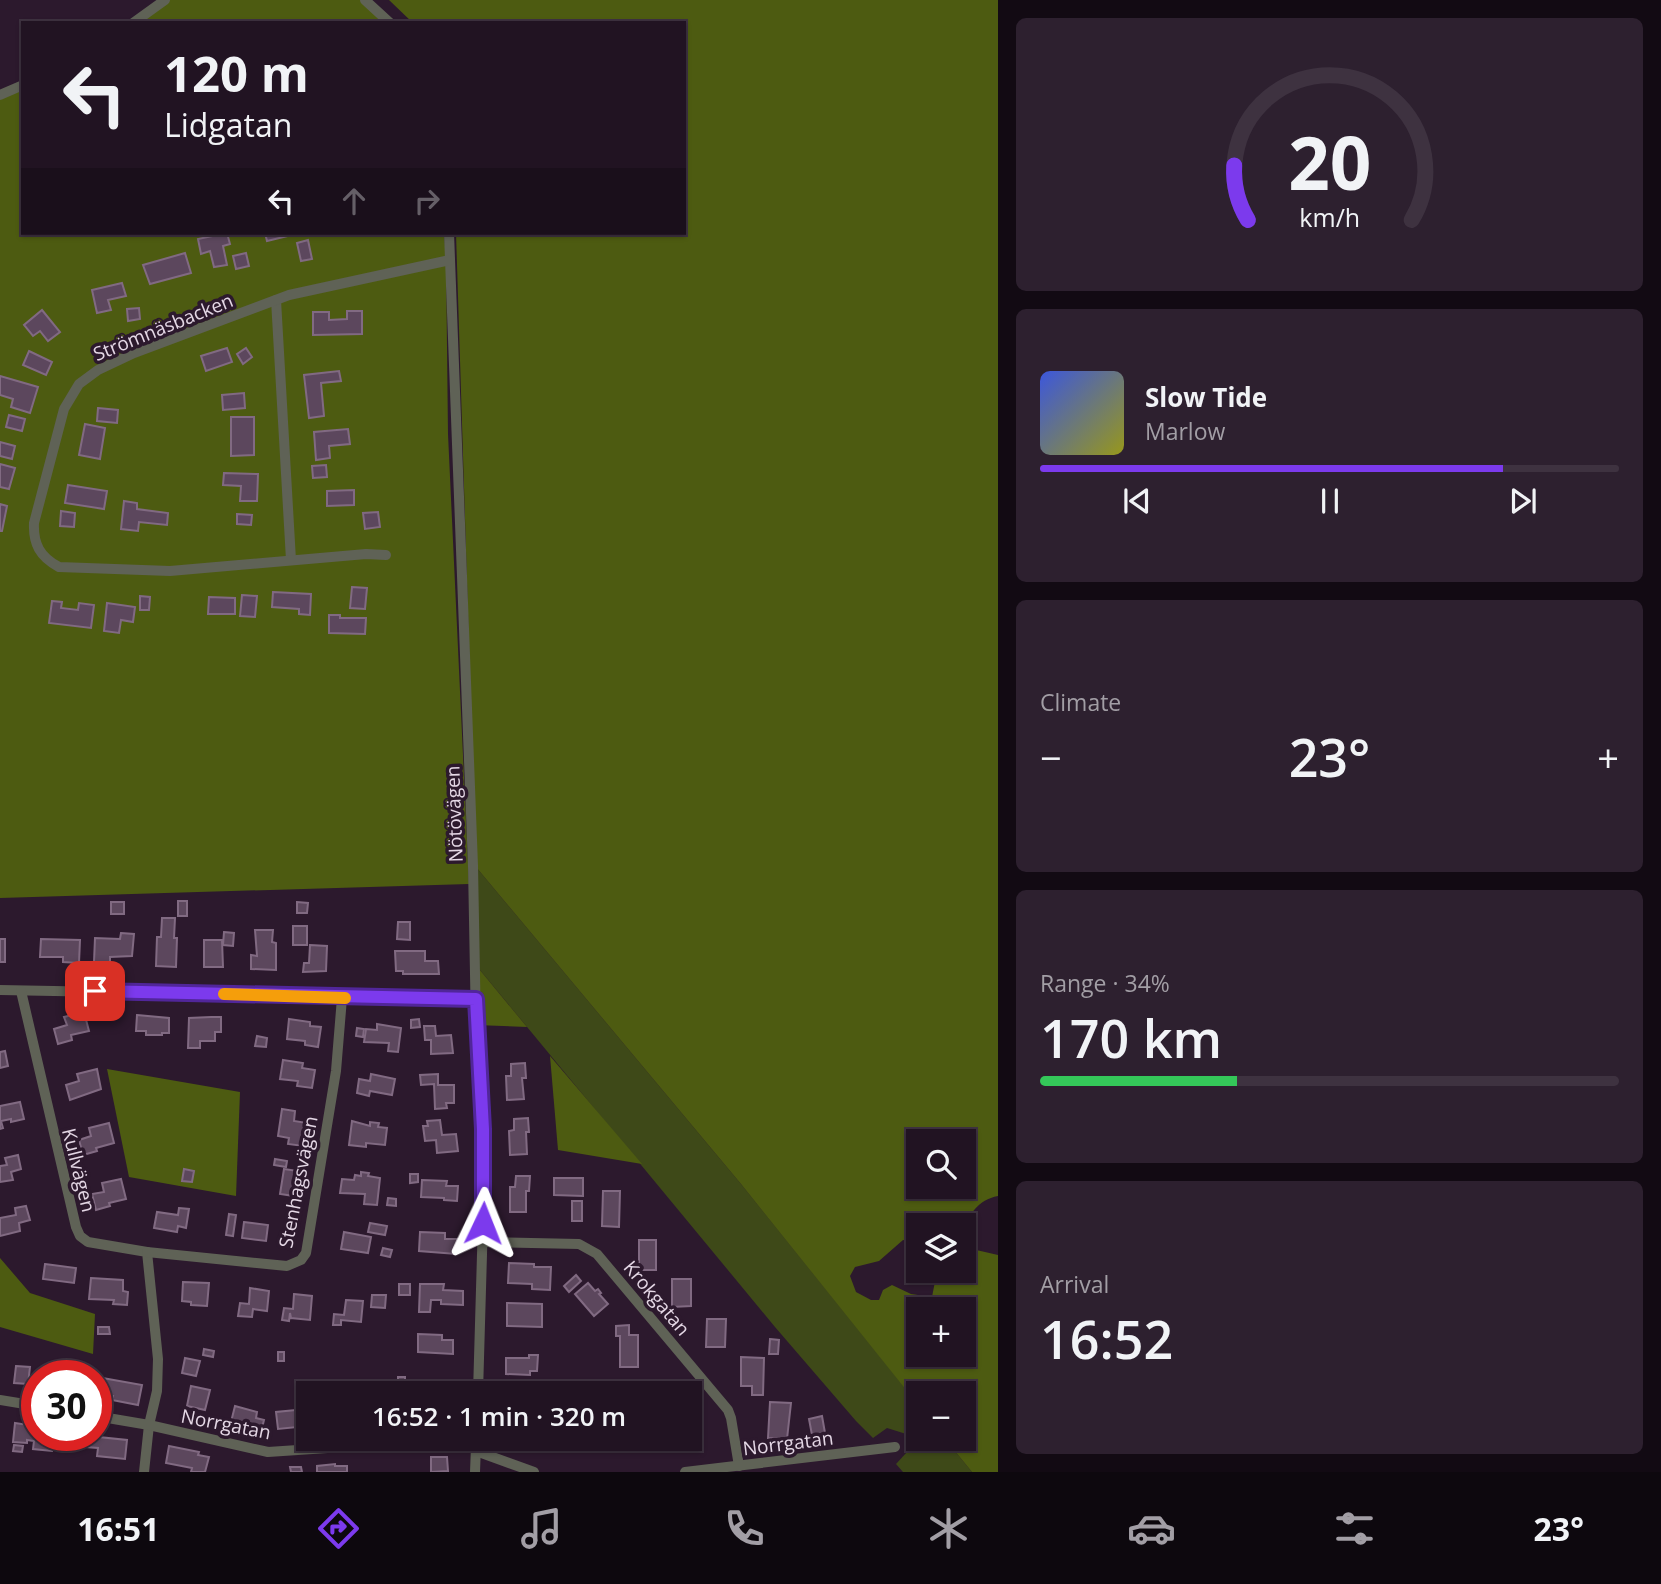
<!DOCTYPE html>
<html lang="en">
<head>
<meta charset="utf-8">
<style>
  :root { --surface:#211322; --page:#2d202f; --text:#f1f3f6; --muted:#a29ea5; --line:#3e3240; --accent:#7c3aed }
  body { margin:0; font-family:"Open Sans",sans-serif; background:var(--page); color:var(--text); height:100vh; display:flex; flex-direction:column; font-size:26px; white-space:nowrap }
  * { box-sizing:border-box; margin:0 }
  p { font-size:23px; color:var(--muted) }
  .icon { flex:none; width:38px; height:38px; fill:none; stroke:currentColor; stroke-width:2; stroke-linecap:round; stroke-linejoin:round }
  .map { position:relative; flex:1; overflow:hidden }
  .details { display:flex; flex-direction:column; gap:18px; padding:18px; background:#120a13; width:663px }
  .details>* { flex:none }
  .top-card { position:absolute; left:21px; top:21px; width:665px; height:214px; border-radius:0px; box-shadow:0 2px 5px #0004,0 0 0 2px var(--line); background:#211322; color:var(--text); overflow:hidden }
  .tools { position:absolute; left:906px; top:1129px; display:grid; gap:14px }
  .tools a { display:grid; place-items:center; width:70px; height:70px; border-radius:0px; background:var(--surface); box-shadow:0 2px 5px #0004,0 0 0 2px var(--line); font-size:35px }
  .speed { position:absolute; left:21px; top:1360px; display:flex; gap:14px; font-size:35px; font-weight:700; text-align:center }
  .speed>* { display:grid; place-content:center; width:91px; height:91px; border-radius:50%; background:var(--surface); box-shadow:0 2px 5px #0004,0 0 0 2px var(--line); line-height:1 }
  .speed .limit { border:10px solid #d22; background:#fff; color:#111 }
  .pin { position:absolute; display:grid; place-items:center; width:60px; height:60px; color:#fff; margin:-30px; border-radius:14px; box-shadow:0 4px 10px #0006 }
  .me { position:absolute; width:77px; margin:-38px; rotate:2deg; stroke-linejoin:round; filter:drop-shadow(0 0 5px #0008) }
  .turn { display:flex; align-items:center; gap:24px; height:147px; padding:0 28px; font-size:32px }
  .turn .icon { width:91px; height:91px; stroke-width:2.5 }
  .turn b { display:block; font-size:49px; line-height:60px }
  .lanes { display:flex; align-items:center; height:66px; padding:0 28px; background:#0003; justify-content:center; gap:35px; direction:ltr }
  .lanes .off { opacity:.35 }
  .big { font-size:52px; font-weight:600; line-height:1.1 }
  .details .widget { flex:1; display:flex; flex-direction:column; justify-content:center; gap:10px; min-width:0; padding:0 24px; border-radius:10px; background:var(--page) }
  .details .dial { align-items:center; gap:0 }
  .dial svg { height:182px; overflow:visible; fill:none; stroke:var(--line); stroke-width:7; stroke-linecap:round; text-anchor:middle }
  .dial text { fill:var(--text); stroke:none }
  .song { display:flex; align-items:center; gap:21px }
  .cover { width:84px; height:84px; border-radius:10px; background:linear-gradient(135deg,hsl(230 70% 55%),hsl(60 70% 35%)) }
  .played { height:7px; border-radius:4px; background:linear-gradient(90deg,var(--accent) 80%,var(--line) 80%) }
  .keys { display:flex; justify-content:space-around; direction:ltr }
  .heat { display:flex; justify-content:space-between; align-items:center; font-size:38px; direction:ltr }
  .charge { height:10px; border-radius:5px; background:linear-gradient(90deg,#34c759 34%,var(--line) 0) }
  .trip { position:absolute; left:296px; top:1381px; width:406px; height:70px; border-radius:0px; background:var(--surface); box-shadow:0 2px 5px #0004,0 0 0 2px var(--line); font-weight:600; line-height:70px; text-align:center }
  .menu { display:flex; height:112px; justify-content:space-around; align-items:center; background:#0d080e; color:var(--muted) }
  .menu .icon { width:49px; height:49px }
  .menu .selected { color:var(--accent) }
  .menu b { font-size:32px; color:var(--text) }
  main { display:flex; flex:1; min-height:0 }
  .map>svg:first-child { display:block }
  .green { fill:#3e4918 }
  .forest { fill:#4d5b11; fill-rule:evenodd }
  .building { fill:#5c475d; stroke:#816a82; stroke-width:2 }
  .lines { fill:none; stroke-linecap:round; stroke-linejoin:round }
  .minor { stroke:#5f6256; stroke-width:10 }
  .route-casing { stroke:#51269a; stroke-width:18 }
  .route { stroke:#7c3aed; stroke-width:12 }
  .slow { stroke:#f59e0b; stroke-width:12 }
  .labels { text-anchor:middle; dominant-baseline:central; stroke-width:7; stroke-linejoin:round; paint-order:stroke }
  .street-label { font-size:19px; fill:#e4d7e5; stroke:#2c192d }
</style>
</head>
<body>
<main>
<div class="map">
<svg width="998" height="1472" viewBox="0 0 998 1472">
  <rect width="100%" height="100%" fill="#2c192d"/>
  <g class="green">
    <polygon points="476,867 741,1184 919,1405 919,1438 887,1428 873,1438 856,1421 775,1327 475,964"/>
    <polygon points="920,1438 945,1439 972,1472 903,1472 896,1464"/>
  </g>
  <g class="forest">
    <polygon points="160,0 362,0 385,23 126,23"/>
    <path d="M389 0H998V1196C978 1200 968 1214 964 1234V1225H919V1242L903 1240 879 1261 855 1267 850 1276 856 1292 871 1300H879L883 1290 892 1285 911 1294 932 1297 937 1271 964 1270V1242L972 1249 998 1255V1472H972L945 1439 964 1438V1393H919V1406L741 1184 476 867 456 233H684V23H413ZM919 1141H964V1186H919ZM919 1309H964V1354H919Z"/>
    <polygon points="23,84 23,233 444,233 446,259 448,434 469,884 0,898 0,96"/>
    <polygon points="475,964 527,1027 475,1025"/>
    <polygon points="550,1056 642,1164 558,1150"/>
    <polygon points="107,1069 240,1092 236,1196 129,1177"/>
    <polygon points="0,1258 30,1293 95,1314 93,1354 0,1327"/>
  </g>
  <g class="building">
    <polygon points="227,233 230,244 223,246 227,265 214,267 210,251 201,254 198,239"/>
    <polygon points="265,233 300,233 267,241"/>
    <polygon points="308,240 312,259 301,261 297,243"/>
    <polygon points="185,253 191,273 150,284 143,265"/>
    <polygon points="246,253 249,266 236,269 233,256"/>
    <polygon points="122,283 126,296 108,300 111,310 97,313 92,290"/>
    <polygon points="139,308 140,319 128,321 127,309"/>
    <polygon points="42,310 60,332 48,341 40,331 33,336 24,325"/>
    <polygon points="347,311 362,311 362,334 313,335 313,312 329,312 329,320 347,319"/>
    <polygon points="227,348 232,362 206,371 201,356"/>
    <polygon points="246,348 252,357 243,364 237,354"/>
    <polygon points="29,351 52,362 46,375 23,365"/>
    <polygon points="339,371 341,381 321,383 324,416 309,418 304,375"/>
    <polygon points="0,376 38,387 30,413 11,407 13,399 0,395"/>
    <polygon points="244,393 245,408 223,410 222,395"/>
    <polygon points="98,408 118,410 117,423 97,421"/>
    <polygon points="9,415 25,419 22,431 6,427"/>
    <polygon points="231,417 254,417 254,455 231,456"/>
    <polygon points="85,424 105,428 100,459 79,455"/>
    <polygon points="348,429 350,444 329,446 330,458 316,460 314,432"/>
    <polygon points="0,442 15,446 12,459 0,456"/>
    <polygon points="0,464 15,468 9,489 0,487"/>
    <polygon points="326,465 327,477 313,478 312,466"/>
    <polygon points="224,473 258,474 257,501 240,501 241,486 223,485"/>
    <polygon points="68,485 107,491 104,509 65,503"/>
    <polygon points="354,490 354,505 327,506 327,491"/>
    <polygon points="124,501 137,503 137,509 168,513 167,525 139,522 138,531 121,529"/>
    <polygon points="0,504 7,506 2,531 0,531"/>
    <polygon points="61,511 75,513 74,527 60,526"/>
    <polygon points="378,512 380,527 365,529 363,513"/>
    <polygon points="237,514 252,515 251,525 237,524"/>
    <polygon points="352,587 367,588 365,609 350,608"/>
    <polygon points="273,592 311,594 310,615 299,614 299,609 272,607"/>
    <polygon points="242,595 257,596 255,617 240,616"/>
    <polygon points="140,596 150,597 149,610 140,610"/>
    <polygon points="209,597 235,598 235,614 208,614"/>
    <polygon points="52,601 62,602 61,608 78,610 79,603 94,605 91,628 49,623"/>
    <polygon points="107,603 135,607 133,622 121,620 119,633 104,631"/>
    <polygon points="329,615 340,615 340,618 366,618 365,634 329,633"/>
    <rect x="178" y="901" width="9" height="15"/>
    <rect x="111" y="902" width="13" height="12"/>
    <polygon points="297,902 308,903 307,913 297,913"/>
    <polygon points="162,918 175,918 174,938 177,938 176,967 156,966 157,937 161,937"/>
    <polygon points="398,922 410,922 410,940 397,939"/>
    <rect x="293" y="926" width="14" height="19"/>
    <polygon points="255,930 273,930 272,942 276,943 276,970 251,969 251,955 257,956"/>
    <polygon points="224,932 234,933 233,946 223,945"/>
    <polygon points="121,933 134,934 132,956 110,957 110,963 94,962 95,938 120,939"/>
    <rect x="0" y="939" width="5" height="23"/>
    <polygon points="41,939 80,940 79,963 63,962 63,957 40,957"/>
    <polygon points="204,940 222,940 223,967 204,967"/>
    <polygon points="310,945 327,946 326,971 303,972 304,963 309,963"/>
    <polygon points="395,951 425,951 425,961 438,961 439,974 403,974 403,971 396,971"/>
    <polygon points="84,1012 89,1031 71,1035 72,1040 58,1044 54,1029 67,1025 64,1017"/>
    <polygon points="137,1015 169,1018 169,1033 162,1033 162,1035 146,1035 146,1031 136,1031"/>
    <polygon points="211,1017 221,1017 221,1032 215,1032 215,1041 200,1041 200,1048 188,1048 189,1018"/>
    <polygon points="289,1019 310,1022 310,1026 321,1027 318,1047 305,1045 305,1041 287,1039"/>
    <polygon points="419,1019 420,1027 411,1028 411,1020"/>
    <polygon points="377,1024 401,1028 398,1052 388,1051 389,1043 364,1042 366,1029 377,1030"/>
    <polygon points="424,1026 435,1026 436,1036 451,1035 453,1053 431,1054 431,1040 425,1040"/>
    <polygon points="357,1028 364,1029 363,1037 356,1036"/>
    <polygon points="257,1036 267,1038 266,1047 255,1046"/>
    <polygon points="5,1051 8,1066 0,1068 0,1052"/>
    <polygon points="283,1060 303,1063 302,1068 315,1070 312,1088 297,1086 298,1081 280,1079"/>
    <polygon points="525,1063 526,1078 522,1078 524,1099 507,1100 506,1076 511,1076 511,1064"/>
    <polygon points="97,1069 101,1089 70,1100 66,1085 79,1081 77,1074"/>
    <polygon points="371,1074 395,1079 392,1095 370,1091 369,1096 357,1093 359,1079 370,1081"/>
    <polygon points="438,1074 438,1085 454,1085 454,1103 446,1103 447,1108 435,1109 434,1084 421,1085 420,1075"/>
    <polygon points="20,1102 24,1119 11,1122 11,1119 1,1121 3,1128 0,1129 0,1106"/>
    <polygon points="282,1109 295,1111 294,1121 307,1123 303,1146 288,1144 289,1138 278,1136"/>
    <polygon points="528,1118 529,1132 526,1132 527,1154 510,1155 509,1131 514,1130 514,1119"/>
    <polygon points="440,1120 442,1135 456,1134 458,1151 437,1153 436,1140 425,1141 423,1126 428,1126 427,1121"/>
    <polygon points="352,1121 370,1126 370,1122 379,1123 378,1127 387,1128 385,1145 366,1143 366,1147 349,1145"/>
    <polygon points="109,1123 114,1143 96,1148 97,1151 83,1155 79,1140 91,1136 89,1128"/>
    <polygon points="18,1155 21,1169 11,1172 13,1180 0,1182 0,1166 7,1165 5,1158"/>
    <polygon points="275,1159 287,1161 286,1167 274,1165"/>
    <polygon points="184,1169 194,1171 192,1182 182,1181"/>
    <polygon points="284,1169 298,1171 294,1196 280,1194"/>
    <polygon points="361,1172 369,1173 368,1176 380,1178 377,1205 364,1204 365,1194 340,1193 342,1179 354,1180 355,1175 361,1176"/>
    <polygon points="410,1174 418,1174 418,1182 410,1183"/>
    <polygon points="516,1176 530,1176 529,1191 526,1191 526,1212 510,1212 510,1187 515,1187"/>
    <polygon points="554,1178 583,1178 583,1196 554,1195"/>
    <polygon points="121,1179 126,1199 109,1203 110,1206 96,1210 92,1194 104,1192 102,1183"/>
    <polygon points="422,1180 447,1181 446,1186 458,1186 457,1201 444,1200 444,1198 421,1197"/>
    <polygon points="603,1191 620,1191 619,1227 602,1226"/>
    <polygon points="388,1198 396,1199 396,1206 387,1205"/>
    <rect x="572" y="1201" width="10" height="20"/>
    <polygon points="26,1206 30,1220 19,1223 20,1231 0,1236 0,1218 16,1215 15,1208"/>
    <polygon points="179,1208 189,1209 186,1228 178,1226 177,1232 154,1228 157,1212 178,1215"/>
    <polygon points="229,1214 236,1215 233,1236 226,1235"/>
    <polygon points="244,1222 268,1225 266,1241 242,1238"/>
    <polygon points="370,1223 387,1226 385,1235 368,1232"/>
    <polygon points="344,1232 371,1237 368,1253 341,1249"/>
    <polygon points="420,1232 445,1233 445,1239 457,1239 456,1254 419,1251"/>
    <rect x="639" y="1240" width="17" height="30"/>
    <polygon points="383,1248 392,1250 390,1257 381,1255"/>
    <polygon points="509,1263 534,1264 534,1267 551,1267 550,1290 532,1289 532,1284 508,1283"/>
    <polygon points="45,1264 76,1268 74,1283 43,1279"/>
    <polygon points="576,1275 581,1281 569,1292 564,1286"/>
    <polygon points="91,1278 123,1280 123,1291 128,1292 127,1305 113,1304 114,1300 89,1299"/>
    <polygon points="672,1279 691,1279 691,1306 672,1307"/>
    <polygon points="183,1282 209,1283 207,1306 191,1305 191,1302 182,1301"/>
    <polygon points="588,1283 595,1291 598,1289 601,1293 599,1294 608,1304 594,1316 575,1294"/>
    <rect x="399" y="1284" width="11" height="11"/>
    <polygon points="420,1284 444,1284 443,1290 463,1291 463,1305 441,1304 441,1300 431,1300 430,1312 419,1312"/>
    <polygon points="250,1288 269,1291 267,1311 253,1309 252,1317 238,1316 240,1303 249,1304"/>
    <polygon points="294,1294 312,1296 310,1320 291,1318 290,1313 289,1321 282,1320 284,1308 293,1309"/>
    <polygon points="372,1295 386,1295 385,1308 371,1307"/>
    <polygon points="346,1300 363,1301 361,1322 341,1320 341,1325 333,1325 334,1314 344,1315"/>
    <polygon points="507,1303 542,1304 542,1327 507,1326"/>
    <polygon points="707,1319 726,1319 725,1347 706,1347"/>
    <polygon points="629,1325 629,1335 638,1335 638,1367 620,1367 620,1336 616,1336 616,1326"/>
    <polygon points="98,1327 109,1327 110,1334 98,1334"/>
    <polygon points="418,1334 442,1335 442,1340 453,1340 453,1354 418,1352"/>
    <polygon points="770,1339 779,1340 778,1354 769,1354"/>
    <polygon points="204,1349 214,1351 213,1357 203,1355"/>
    <rect x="278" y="1352" width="6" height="9"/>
    <polygon points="529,1355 538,1355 537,1371 530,1371 530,1375 506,1374 506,1358 529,1358"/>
    <polygon points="741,1357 764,1358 763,1395 752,1395 752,1386 741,1386"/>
    <polygon points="185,1358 200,1361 196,1376 182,1373"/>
    <polygon points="16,1366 30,1367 28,1384 14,1383"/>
    <polygon points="97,1377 142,1385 138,1405 112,1400 113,1396 96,1393"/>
    <rect x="398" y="1377" width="7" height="8"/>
    <rect x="329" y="1380" width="7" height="12"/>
    <polygon points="412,1382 419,1382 420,1393 414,1393"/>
    <polygon points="191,1386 210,1390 205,1410 187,1406"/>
    <polygon points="684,1388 684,1393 668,1393 667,1389"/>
    <polygon points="770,1402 791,1403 787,1439 768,1438"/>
    <polygon points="235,1406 257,1412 256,1418 264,1420 261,1432 251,1430 252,1427 231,1422"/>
    <polygon points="306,1409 308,1430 307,1426 278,1429 276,1412"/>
    <polygon points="822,1416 825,1433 812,1435 809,1419"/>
    <polygon points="15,1423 29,1425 29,1430 37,1431 37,1435 54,1435 52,1451 33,1449 34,1441 27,1440 27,1443 13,1442"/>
    <polygon points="87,1435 99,1435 99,1437 127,1440 125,1459 97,1456 98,1448 86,1447"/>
    <polygon points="14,1445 23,1446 22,1452 13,1451"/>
    <polygon points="169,1446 199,1452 198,1455 209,1457 205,1472 191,1472 192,1468 166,1463"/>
    <polygon points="431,1457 447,1457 448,1471 431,1472"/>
    <polygon points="335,1464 335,1466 347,1466 347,1472 317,1472 317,1466"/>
    <polygon points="290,1467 301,1467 302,1472 291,1472"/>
  </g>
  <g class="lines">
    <g class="minor">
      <polyline points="365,0 390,23"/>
      <polyline points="133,23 165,0"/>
      <polyline points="0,95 23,85"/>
      <polyline points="449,233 473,866 476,1028 484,1185 478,1393"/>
      <polyline points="276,300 291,560"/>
      <path d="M386 555 366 554 170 571 59 567C40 557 33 544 34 523L64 409 79 384 98 370 134 353 289 295 450 260"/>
      <polyline points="0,990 476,999"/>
      <polyline points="21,991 76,1227 80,1236 88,1242 147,1252 158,1359 157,1391 149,1425 144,1472"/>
      <polyline points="482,1242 579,1244 597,1254 728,1410 731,1418 739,1466"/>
      <polyline points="147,1252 287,1266 301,1260 306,1253 336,1071 342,998"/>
      <polyline points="0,1400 37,1406"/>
      <polyline points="96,1416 149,1425 268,1452 417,1442 476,1441"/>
      <polyline points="476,1451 534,1472"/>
      <polyline points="475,1472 476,1446"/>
      <polyline points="685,1472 895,1447"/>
    </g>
  </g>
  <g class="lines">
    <defs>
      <polyline id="route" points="95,991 476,999 483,1129 483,1223"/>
    </defs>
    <use href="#route" class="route-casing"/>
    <use href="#route" class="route"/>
    <polyline class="slow" points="224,994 345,998"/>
  </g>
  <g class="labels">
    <g class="street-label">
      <text transform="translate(163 327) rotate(-22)">Strömnäsbacken</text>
      <text transform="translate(454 814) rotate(-92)">Nötövägen</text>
      <text transform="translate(79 1170) rotate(76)">Kullvägen</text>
      <text transform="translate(298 1182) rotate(-79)">Stenhagsvägen</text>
      <text transform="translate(657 1298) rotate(50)">Krokgatan</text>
      <text transform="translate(226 1424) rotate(11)">Norrgatan</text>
      <text transform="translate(788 1443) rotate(-7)">Norrgatan</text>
    </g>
  </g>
</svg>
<div class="tools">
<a><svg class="icon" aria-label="search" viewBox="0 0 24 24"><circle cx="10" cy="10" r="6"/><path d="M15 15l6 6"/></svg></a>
<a><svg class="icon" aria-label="layers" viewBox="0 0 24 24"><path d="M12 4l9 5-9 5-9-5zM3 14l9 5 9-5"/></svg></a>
<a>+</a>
<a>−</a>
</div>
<div class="speed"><div class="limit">30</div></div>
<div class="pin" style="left:95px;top:991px;background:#d93025"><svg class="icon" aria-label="arrive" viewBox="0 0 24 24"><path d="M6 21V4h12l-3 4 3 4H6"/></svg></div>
<svg class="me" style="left:483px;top:1223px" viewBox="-20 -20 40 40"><path d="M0-17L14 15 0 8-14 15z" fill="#7c3aed" stroke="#fff" stroke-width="4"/></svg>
<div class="trip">16:52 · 1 min · 320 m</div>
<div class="top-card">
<div class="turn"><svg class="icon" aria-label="left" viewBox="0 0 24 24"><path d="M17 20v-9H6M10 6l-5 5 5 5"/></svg><div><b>120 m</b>Lidgatan</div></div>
<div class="lanes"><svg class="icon" aria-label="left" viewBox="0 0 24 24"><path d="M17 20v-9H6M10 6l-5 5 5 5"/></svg><svg class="icon off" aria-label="ahead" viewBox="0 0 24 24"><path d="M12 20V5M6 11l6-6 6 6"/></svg><svg class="icon off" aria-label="right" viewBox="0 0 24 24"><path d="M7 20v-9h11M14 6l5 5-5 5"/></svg></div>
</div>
</div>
<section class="details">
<div class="widget dial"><svg viewBox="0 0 100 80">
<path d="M14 69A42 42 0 1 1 86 69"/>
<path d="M14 69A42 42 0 0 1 8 45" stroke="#7c3aed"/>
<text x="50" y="56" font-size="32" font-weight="700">20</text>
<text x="50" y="72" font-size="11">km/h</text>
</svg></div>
<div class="widget">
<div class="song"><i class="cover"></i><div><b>Slow Tide</b><p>Marlow</p></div></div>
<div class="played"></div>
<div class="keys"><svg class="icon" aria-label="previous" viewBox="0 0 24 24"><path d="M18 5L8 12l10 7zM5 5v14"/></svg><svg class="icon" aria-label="pause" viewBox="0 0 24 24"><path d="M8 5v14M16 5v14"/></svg><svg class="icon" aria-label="next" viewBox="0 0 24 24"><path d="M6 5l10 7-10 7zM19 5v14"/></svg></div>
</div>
<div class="widget"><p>Climate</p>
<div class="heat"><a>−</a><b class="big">23°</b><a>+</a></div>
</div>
<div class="widget"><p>Range · 34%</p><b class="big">170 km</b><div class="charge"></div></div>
<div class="widget"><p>Arrival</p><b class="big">16:52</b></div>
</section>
</main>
<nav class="menu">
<b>16:51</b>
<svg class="icon selected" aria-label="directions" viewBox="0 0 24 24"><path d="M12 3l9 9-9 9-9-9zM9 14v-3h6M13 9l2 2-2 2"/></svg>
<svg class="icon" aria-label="music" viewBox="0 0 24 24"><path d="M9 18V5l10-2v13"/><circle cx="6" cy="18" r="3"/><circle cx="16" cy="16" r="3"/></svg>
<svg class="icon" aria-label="phone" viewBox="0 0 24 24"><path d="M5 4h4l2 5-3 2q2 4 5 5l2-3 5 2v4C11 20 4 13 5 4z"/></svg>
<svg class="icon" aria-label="climate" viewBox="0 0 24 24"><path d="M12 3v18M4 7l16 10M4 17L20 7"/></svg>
<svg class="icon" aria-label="car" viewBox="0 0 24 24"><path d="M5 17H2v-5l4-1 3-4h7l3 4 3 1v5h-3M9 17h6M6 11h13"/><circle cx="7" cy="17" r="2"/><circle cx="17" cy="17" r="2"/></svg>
<svg class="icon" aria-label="filters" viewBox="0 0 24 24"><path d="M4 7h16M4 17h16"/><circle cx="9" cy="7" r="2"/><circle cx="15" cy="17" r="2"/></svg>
<b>23°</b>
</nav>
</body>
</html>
